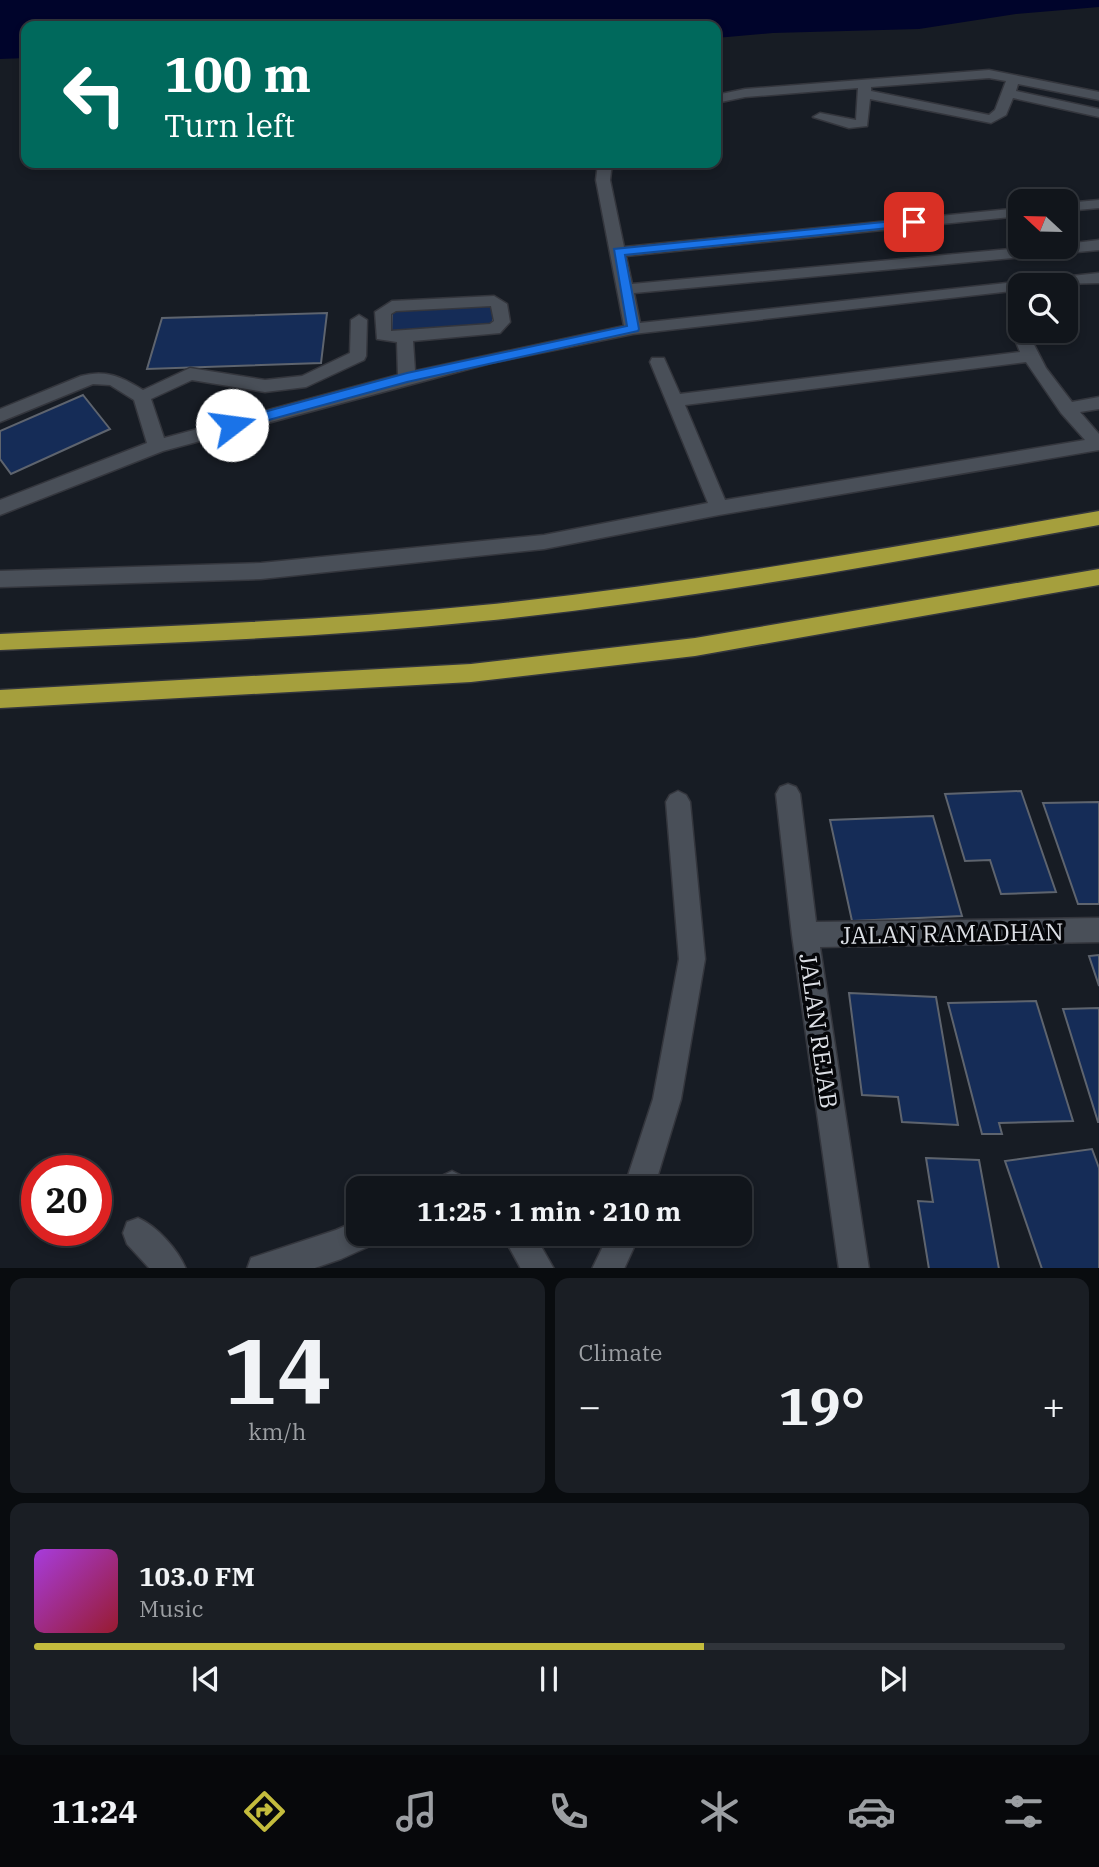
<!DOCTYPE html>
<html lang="en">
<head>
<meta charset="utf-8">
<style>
  :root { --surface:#11151b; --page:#1a1e24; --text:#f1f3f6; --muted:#9c9fa3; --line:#30343a; --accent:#c4bc3d }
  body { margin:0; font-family:"IBM Plex Serif",serif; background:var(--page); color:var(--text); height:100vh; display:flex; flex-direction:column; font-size:26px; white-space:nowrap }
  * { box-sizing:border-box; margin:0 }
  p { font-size:23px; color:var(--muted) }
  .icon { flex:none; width:38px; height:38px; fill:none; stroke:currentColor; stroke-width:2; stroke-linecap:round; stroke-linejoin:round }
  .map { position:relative; height:1268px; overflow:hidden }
  .panel { display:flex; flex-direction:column; gap:10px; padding:10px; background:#090c0f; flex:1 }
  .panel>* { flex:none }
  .top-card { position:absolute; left:21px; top:21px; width:700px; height:147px; border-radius:14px; box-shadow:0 4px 10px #0003,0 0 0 2px var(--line); background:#00695c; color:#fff; overflow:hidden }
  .needle { width:46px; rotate:292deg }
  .fabs { position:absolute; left:1008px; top:189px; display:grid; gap:14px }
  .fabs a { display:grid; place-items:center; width:70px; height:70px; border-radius:14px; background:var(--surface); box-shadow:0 4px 10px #0003,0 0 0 2px var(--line); font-size:35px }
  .speed { position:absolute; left:21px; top:1155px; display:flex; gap:14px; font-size:35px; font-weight:700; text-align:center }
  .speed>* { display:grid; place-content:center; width:91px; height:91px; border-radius:50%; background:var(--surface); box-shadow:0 4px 10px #0003,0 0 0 2px var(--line); line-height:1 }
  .speed .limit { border:10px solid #d22; background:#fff; color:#111 }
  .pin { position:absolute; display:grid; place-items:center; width:60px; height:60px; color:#fff; margin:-30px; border-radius:14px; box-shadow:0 4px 10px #0006 }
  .me { position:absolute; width:77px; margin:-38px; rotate:75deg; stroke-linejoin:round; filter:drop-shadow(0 0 5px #0008) }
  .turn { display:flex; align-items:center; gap:24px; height:147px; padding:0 28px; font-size:32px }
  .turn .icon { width:91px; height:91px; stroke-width:2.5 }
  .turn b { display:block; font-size:49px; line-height:60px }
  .big { font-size:52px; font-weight:700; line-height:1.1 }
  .panel .tile { flex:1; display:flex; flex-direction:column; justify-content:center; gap:10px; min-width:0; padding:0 24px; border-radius:14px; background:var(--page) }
  .panel .dial { align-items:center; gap:0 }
  .dial b { font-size:91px; line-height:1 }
  .song { display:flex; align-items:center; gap:21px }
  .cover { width:84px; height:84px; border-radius:10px; background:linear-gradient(135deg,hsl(280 70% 55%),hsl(350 70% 35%)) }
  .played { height:7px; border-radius:4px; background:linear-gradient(90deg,var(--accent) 65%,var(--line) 65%) }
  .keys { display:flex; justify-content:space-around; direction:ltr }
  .heat { display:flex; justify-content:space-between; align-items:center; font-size:38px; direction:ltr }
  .panel .tiles { flex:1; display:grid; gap:10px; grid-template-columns:1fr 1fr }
  .tile:last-child { grid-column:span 2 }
  .trip { position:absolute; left:346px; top:1176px; width:406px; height:70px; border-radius:14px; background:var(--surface); box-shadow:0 4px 10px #0003,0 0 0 2px var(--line); font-weight:700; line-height:70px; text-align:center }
  .tabs { display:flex; height:112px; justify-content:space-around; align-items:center; background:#07080b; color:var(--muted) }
  .tabs .icon { width:49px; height:49px }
  .tabs .current { color:var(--accent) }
  .tabs b { font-size:32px; color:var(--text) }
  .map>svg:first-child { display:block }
  .water { fill:#00042b }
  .building { fill:#152c57; stroke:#5e646e; stroke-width:2 }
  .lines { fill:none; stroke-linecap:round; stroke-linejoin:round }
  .minor-casing { stroke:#34363d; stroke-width:3 }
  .highway-casing { stroke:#34363d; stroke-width:3 }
  .minor { fill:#494f58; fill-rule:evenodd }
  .highway { fill:#a59f3d; fill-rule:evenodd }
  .route { fill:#1a73e8; stroke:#114b97; stroke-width:2 }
  .labels { text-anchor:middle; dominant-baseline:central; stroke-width:7; stroke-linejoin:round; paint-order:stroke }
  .near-street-label { font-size:24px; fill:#dcdfe5; stroke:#050609 }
</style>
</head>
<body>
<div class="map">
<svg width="1099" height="1269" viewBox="0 0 1099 1269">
  <rect width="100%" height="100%" fill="#171c24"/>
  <polygon class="water" points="0,0 1099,0 1099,7 1016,14 919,29 773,33 716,38 716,26 26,26 26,58 0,59"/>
  <g class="building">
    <polygon points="493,304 493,327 391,333 392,310"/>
    <polygon points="327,313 321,363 147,369 162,318"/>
    <polygon points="83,395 110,429 11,474 0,459 0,431"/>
    <polygon points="1021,791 1056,892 1001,894 990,860 965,861 945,794"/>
    <polygon points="1099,802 1099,904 1078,904 1043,803"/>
    <polygon points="933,816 962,916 852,921 830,820"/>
    <polygon points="1099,955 1099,986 1089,956"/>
    <polygon points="849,993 936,997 958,1125 902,1122 898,1097 862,1095"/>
    <polygon points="1036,1001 1073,1121 999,1123 1002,1134 982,1134 948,1003"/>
    <polygon points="1099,1008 1099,1122 1098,1122 1063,1009"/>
    <polygon points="1092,1149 1099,1168 1099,1269 1042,1269 1005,1161"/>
    <polygon points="926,1158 979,1160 999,1269 929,1269 918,1201 933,1202"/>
  </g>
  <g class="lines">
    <defs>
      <g id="minor">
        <path d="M989 70 1099 92V100L1018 84 1016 91 1099 109V117L1013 98 1006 115 991 123 870 99 867 126 849 128 813 117 820 113 856 120 858 88 745 97 716 103V95L745 89ZM989 78 1006 81 995 110 989 115 871 91V87Z"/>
        <path d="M598 163H612L610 180 624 247 1020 208V216L626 256 632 284 1031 247H1066V244L1099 240V250L634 293 640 323 1099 273V283L1020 285V331H1027L1046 368 1072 402 1099 397V409L1080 412 1099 434V450L719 515 544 549 261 579 0 587V571L261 563 544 535 708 503 650 362 652 358H664L680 394 1020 352 1008 322 1012 291 633 334 491 363 163 451 0 515V500L147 443 134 400 110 385 93 384 0 422V409L81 376C106 369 122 377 143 390L190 368 265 380 302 376 350 353 351 320 359 315 367 320 366 356 364 360 306 387 265 392 192 380 151 399 164 438 398 375 397 342 377 339 375 312 392 301 494 296 507 304 510 322 500 333 413 341 415 371 624 326 596 180ZM491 306 494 321 490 324 391 331V314L396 311ZM1026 362 1061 413 1085 440 725 500 685 405Z"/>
        <polygon points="1099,200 1099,208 1066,211 1066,203"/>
        <polygon points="788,784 796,787 800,794 816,922 1099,918 1099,942 820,947 869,1269 839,1269 792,935 776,794 780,787"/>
        <polygon points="678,791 686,795 690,802 705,959 681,1099 654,1188 624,1188 653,1099 679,959 666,802 670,795"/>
        <polygon points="452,1171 466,1178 471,1188 432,1188 437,1178"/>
        <path d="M138 1218C157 1226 178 1250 186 1269H150L127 1244 123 1233 127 1222Z"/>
        <polygon points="359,1220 359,1234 376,1234 372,1245 341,1259 312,1269 247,1269 251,1258 336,1230"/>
        <polygon points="502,1234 534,1234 554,1269 521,1269"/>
        <polygon points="609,1234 640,1234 624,1269 592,1269"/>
      </g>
      <g id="highway">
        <path d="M1099 511V525C895 562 690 600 483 621 323 638 161 643 0 650V634C161 626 323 621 483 605 690 584 894 547 1099 511Z"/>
        <polygon points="1099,569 1099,585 695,656 471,682 0,708 0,690 471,664 695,638"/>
      </g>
    </defs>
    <use href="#minor" class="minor-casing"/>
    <use href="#highway" class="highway-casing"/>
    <use href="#minor" class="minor"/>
    <use href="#highway" class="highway"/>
  </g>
  <polygon class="route" points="914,219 920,222 918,225 625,255 639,329 638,331 407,382 232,430 225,425 227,422 407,373 627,326 614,249"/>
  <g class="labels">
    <g class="near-street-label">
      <text transform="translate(952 933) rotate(-1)">JALAN RAMADHAN</text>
      <text transform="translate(819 1031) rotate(82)">JALAN REJAB</text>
    </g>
  </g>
</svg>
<div class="fabs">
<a><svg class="needle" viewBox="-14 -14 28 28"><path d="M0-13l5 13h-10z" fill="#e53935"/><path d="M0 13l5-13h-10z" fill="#9c9fa3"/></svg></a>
<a><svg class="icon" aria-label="search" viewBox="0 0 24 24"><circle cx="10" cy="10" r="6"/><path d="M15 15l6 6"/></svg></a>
</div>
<div class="speed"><div class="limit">20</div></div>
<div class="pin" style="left:914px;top:222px;background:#d93025"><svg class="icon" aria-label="arrive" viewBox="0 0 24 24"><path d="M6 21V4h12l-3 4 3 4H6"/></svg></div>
<svg class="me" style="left:232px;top:425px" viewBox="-20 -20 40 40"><circle r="19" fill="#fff"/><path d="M0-13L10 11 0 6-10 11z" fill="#1a73e8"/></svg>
<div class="trip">11:25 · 1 min · 210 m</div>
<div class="top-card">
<div class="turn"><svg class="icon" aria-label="left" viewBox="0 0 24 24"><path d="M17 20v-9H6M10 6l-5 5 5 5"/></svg><div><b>100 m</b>Turn left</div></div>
</div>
</div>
<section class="panel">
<div class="tiles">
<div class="tile dial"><b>14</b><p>km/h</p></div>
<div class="tile"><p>Climate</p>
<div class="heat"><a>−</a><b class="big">19°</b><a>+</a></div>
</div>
<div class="tile">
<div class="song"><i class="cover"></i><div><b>103.0 FM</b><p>Music</p></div></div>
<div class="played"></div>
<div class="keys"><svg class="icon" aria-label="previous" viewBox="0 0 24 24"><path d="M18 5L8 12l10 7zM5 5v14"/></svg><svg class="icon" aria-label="pause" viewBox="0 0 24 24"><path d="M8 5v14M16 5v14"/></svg><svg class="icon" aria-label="next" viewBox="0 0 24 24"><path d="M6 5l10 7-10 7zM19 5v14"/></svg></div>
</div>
</div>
</section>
<nav class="tabs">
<b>11:24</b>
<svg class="icon current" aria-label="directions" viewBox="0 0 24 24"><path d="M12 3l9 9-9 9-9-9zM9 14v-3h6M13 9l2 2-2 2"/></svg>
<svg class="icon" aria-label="music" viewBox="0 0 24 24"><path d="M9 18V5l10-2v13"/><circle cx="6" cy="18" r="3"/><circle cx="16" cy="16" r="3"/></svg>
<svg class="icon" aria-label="phone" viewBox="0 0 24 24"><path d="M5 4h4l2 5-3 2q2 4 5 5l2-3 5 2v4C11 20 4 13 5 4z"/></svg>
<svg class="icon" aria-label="climate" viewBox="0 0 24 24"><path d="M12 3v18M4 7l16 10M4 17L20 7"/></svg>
<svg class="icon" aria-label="car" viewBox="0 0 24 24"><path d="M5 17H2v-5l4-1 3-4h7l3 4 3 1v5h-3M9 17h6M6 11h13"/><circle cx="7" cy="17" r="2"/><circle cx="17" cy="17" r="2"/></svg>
<svg class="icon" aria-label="filters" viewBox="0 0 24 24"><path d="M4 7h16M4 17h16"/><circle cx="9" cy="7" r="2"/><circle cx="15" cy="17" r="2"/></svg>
</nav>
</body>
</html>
